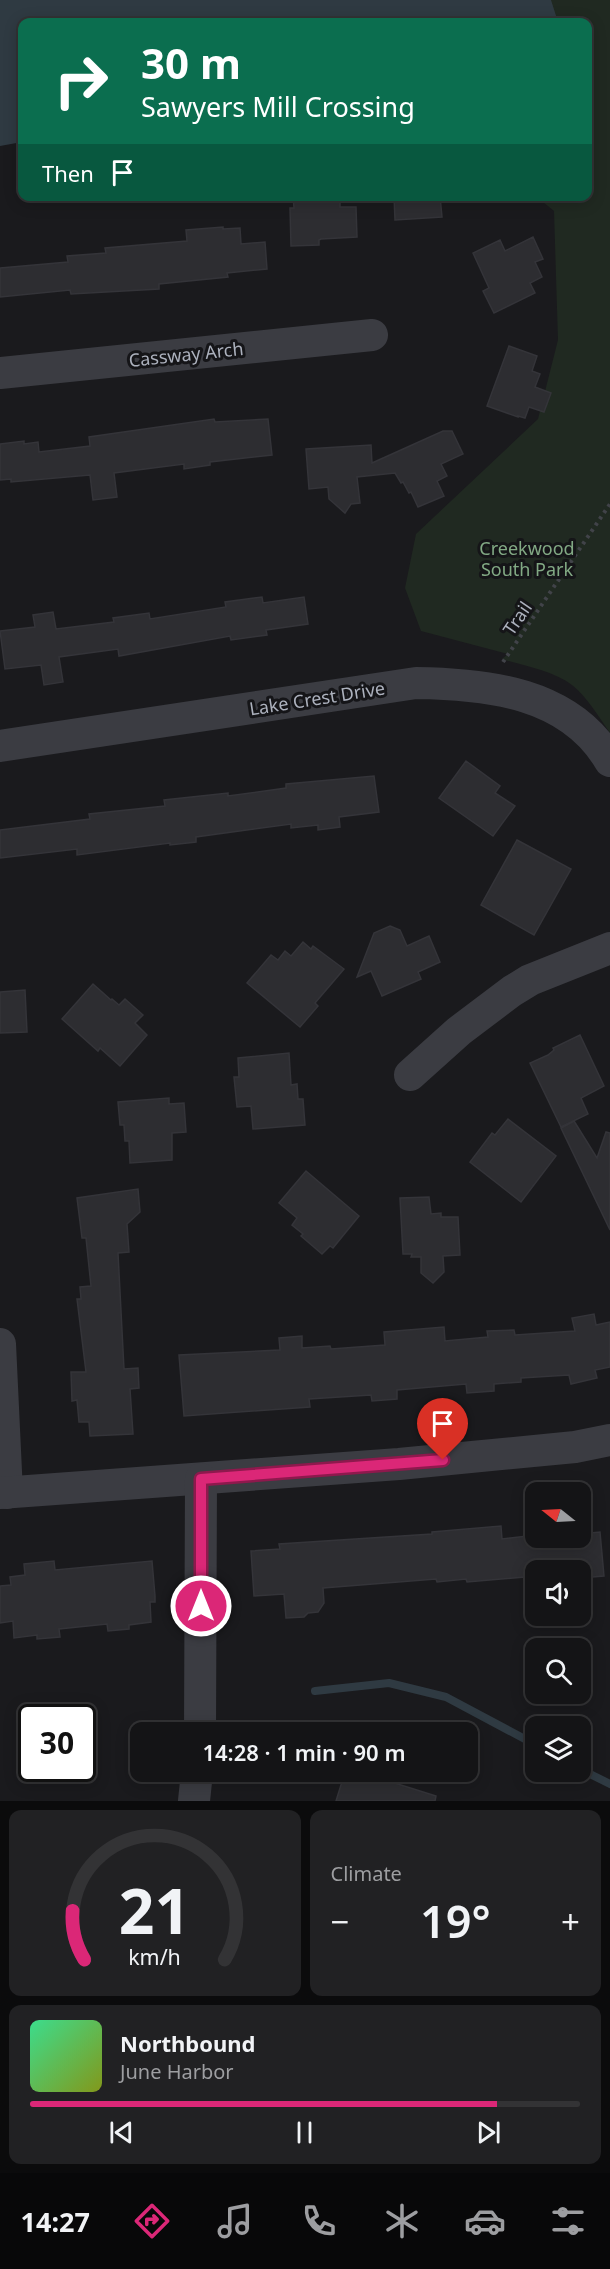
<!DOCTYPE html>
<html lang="en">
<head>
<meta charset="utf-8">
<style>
  :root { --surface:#141416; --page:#212123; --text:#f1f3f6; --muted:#9d9ea1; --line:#333335; --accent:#db2777 }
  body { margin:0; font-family:"Noto Sans",sans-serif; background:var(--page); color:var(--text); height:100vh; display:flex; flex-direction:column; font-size:22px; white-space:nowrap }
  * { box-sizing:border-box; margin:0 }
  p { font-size:20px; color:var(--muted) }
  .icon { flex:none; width:33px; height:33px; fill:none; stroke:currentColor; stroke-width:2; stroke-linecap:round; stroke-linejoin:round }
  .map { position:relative; height:1801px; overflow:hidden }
  .panel { display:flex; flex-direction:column; gap:9px; padding:9px; background:#0b0b0c; flex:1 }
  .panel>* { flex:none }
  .guide { position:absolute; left:18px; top:18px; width:574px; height:183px; border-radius:12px; box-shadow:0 3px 15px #0003,0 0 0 2px var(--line); background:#0b6e4f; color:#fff; overflow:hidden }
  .needle { width:39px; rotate:288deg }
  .fabs { position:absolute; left:525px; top:1482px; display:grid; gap:12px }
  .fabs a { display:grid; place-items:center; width:66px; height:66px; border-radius:12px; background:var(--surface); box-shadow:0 3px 15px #0003,0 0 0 2px var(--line); font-size:30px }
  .speed { position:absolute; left:18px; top:1704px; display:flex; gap:12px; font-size:30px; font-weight:700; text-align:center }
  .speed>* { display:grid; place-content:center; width:78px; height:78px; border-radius:50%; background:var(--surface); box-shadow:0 3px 15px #0003,0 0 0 2px var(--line); line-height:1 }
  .speed .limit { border:3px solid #111; border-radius:9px; background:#fff; color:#111 }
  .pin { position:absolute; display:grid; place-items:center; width:51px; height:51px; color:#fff; margin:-62px -26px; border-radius:50% 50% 50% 0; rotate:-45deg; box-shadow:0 0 6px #0007 }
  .pin .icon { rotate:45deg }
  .me { position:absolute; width:66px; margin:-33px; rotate:0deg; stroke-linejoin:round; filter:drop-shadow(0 0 4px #0008) }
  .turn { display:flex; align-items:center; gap:21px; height:126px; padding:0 24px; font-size:27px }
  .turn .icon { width:78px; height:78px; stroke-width:2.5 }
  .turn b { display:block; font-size:42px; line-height:51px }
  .then { display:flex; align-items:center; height:57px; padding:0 24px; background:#0003; gap:12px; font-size:22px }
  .big { font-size:45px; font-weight:600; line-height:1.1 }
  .panel .tile { flex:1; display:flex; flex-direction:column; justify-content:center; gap:9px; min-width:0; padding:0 21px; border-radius:12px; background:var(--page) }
  .panel .dial { align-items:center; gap:0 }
  .dial svg { height:156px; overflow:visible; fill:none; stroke:var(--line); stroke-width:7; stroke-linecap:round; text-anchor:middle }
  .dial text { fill:var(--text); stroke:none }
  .song { display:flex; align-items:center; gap:18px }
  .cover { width:72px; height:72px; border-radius:9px; background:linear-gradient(135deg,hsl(150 70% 55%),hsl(70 70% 35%)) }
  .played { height:6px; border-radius:3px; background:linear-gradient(90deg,var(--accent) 85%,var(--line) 85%) }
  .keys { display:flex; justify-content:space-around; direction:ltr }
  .heat { display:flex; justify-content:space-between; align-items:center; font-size:33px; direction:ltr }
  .panel .tiles { flex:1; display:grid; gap:9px; grid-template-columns:1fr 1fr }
  .tile:last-child { grid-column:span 2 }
  .trip { position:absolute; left:130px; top:1722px; width:348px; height:60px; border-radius:12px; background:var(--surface); box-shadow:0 3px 15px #0003,0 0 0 2px var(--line); font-weight:600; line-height:60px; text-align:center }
  .tabs { display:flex; height:96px; justify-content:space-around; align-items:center; background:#080809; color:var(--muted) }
  .tabs .icon { width:42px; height:42px }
  .tabs .active { color:var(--accent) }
  .tabs b { font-size:27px; color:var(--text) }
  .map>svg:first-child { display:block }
  .green { fill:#202921 }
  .water { fill:#2f3a42 }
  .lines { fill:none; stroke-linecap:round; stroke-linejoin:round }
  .stream { stroke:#2f3a42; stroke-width:8 }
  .building { fill:#2d2d31; stroke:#343439; stroke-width:1.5 }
  .path { stroke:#414349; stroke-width:4; stroke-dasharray:3 4.5; stroke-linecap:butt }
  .minor { stroke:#3b3c42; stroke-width:32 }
  .route-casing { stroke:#8e194d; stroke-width:15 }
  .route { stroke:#db2777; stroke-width:10 }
  .labels { text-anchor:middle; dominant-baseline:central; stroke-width:6; stroke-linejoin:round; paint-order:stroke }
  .street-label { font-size:18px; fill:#acb1bd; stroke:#151518 }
  .park-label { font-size:18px; fill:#82a984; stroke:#151518 }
</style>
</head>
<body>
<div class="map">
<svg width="610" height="1801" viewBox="0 0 610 1801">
  <rect width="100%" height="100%" fill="#1a1a1d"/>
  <path class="green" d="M519 0H610V733C599 717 587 697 572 685 554 671 524 666 502 659L508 654 421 631 405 588 416 534 538 419 558 340 554 211 537 197 588 196V22H524Z"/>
  <polygon class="water" points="0,0 551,0 558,22 22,22 22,142 0,146"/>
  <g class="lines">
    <g class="stream">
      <polyline points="315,1691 389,1683 446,1697 536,1745"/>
      <polyline points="580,1769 610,1784"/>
    </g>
  </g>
  <g class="building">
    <polygon points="293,196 327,196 330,199 340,199 340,207 356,207 357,237 321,239 319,240 319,245 291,246 290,208 294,208"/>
    <polygon points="394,196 440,196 442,217 395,220"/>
    <polygon points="223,227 223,229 240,228 241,244 265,242 267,269 227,273 228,277 159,284 159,289 71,294 70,290 0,297 0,268 68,262 67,256 106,253 105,248 187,241 186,230"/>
    <polygon points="533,237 543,259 535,262 542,277 530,283 535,293 494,313 483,291 489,288 473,253 500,240 505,251"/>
    <polygon points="509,346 537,356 532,371 540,374 535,387 551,393 544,412 529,407 525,418 518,416 518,417 487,406"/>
    <polygon points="214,419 215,422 268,419 272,455 210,462 210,465 184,469 184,464 114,473 117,497 93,500 90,475 11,482 11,479 0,480 0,444 24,441 24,444 38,442 39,452 90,446 89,437"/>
    <polygon points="443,431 452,431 463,454 441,464 447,476 437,481 444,496 418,507 411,492 409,493 403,482 401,483 395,473 357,477 360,503 351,504 345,513 329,499 328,487 309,489 306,449 371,445 372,463"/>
    <polygon points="262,597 263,603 304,597 308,624 266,630 267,635 231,640 230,636 119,656 118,649 59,657 63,682 44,685 41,665 5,669 0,631 35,627 33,615 53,612 56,629 114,622 113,618 149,613 150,619 226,607 225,602"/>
    <polygon points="466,761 500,786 495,793 515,806 493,836 439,798"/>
    <polygon points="374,776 379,812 339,817 340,827 318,830 318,825 291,828 291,824 196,837 196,842 170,845 170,843 77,855 77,849 0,858 0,830 90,819 89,814 165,806 164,800 228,793 228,796 286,788 286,784"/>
    <polygon points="517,840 571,869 534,935 481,905"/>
    <polygon points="390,926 400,930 407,946 429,936 440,962 418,972 421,979 382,996 371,971 357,977 374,933"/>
    <polygon points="303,942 311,949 313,946 344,969 315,1003 318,1006 300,1027 247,983 271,955 278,960 285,951 291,956"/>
    <polygon points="93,984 111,1000 112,999 119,1005 125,999 143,1015 135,1023 147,1035 120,1066 100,1048 98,1051 62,1019"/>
    <polygon points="25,990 27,1032 0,1033 0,992"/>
    <polygon points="580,1035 604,1086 581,1098 588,1114 561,1127 530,1063 548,1055 554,1050 553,1048"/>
    <polygon points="289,1053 291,1085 297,1084 298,1099 303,1099 305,1125 253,1129 251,1106 237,1107 234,1077 239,1077 238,1058"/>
    <polygon points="169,1098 169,1104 184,1103 186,1132 172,1133 172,1160 130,1163 129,1141 125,1141 124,1125 120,1125 118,1102"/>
    <polygon points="508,1119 556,1156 521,1202 470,1162 492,1133 495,1135"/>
    <polygon points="574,1121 597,1158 606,1132 610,1133 610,1230 561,1128"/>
    <polygon points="306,1171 359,1216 333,1248 330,1246 322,1254 301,1236 303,1234 292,1225 297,1218 279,1203"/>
    <polygon points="138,1189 140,1212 127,1224 129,1252 118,1253 124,1369 138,1368 139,1388 130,1389 133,1434 90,1436 89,1422 79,1422 77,1400 72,1401 71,1372 86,1372 77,1299 81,1299 80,1287 91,1286 86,1238 82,1238 77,1198"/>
    <polygon points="429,1197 431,1214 441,1213 441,1217 458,1217 460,1255 443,1256 444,1272 433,1283 421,1273 421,1257 411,1257 412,1254 403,1254 400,1198"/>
    <polygon points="594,1314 596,1325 610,1322 610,1367 595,1370 597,1378 571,1384 569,1375 521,1378 521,1382 494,1384 494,1391 467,1393 466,1384 397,1390 397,1399 372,1401 371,1395 309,1399 310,1407 184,1416 179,1355 280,1350 279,1338 302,1336 302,1348 330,1346 331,1349 385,1345 384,1332 444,1327 445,1341 488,1337 487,1331 514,1330 515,1335 575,1331 572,1318"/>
    <polygon points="501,1526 502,1539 536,1535 536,1538 580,1538 580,1534 600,1532 604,1576 580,1578 580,1570 536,1570 536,1576 467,1582 466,1579 437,1582 436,1579 323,1588 324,1603 318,1612 308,1613 304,1617 286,1618 284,1594 254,1596 251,1551 280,1549 279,1544 432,1534 432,1532"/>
    <polygon points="54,1561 55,1570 152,1561 155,1596 155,1602 150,1602 151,1622 129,1625 129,1629 108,1631 107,1624 59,1629 60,1637 37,1639 37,1635 14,1638 13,1621 0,1623 0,1586 11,1585 10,1577 25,1575 24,1564"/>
    <polygon points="345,1772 365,1772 383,1777 382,1779 436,1796 435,1801 336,1801"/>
  </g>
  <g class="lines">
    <polyline class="path" points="503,662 610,504"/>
    <g class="minor">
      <polyline points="0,373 372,335"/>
      <path d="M0 746 416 683C487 684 570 692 610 761"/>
      <polyline points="410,1075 459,1031 512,991 530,980 610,948"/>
      <polyline points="0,1344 7,1493"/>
      <polyline points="0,1493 399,1464 575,1447 610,1440"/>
      <polyline points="200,1732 201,1479"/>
      <polyline points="194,1801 197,1772"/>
    </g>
  </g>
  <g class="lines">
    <defs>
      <polyline id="route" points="201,1606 201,1479 443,1460"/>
    </defs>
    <use href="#route" class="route-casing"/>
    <use href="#route" class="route"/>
  </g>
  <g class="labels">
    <g class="street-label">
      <text transform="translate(186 354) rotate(-6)">Cassway Arch</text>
      <text transform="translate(517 618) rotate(-56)">Trail</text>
      <text transform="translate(317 698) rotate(-9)">Lake Crest Drive</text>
    </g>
    <g class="park-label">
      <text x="527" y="548">Creekwood<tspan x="527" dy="21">South Park</tspan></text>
    </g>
  </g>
</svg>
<div class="fabs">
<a><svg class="needle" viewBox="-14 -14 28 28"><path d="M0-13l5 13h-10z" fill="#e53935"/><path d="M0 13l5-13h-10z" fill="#9d9ea1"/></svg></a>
<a><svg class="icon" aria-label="sound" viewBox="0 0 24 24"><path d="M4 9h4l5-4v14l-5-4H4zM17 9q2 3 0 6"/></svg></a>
<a><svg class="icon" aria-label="search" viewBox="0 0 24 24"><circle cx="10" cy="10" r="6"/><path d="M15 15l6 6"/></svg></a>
<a><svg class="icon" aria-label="layers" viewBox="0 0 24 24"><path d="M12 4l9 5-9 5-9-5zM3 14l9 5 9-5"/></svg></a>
</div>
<div class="speed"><div class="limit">30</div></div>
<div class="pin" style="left:443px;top:1460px;background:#d93025"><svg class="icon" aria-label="arrive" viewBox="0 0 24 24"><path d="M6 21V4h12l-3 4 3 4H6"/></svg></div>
<svg class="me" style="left:201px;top:1606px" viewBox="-20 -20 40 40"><circle r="17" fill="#db2777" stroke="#fff" stroke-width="3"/><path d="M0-11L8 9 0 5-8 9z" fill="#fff"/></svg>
<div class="trip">14:28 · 1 min · 90 m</div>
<div class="guide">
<div class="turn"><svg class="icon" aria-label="right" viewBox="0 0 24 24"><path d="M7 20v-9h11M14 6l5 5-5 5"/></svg><div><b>30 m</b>Sawyers Mill Crossing</div></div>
<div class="then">Then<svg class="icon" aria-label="arrive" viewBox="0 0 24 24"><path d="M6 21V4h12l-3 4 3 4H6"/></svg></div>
</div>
</div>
<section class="panel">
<div class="tiles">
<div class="tile dial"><svg viewBox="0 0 100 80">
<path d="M14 69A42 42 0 1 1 86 69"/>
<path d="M14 69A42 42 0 0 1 8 44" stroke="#db2777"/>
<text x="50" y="56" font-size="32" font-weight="700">21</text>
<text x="50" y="72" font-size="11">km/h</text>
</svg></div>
<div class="tile"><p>Climate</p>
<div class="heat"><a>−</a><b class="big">19°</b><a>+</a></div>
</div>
<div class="tile">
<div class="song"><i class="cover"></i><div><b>Northbound</b><p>June Harbor</p></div></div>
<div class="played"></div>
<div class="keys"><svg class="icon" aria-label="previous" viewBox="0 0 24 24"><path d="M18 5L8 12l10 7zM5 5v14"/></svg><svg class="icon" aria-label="pause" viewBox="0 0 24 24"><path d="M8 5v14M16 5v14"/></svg><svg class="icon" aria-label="next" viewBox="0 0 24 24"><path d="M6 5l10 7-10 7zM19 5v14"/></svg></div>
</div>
</div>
</section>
<nav class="tabs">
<b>14:27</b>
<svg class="icon active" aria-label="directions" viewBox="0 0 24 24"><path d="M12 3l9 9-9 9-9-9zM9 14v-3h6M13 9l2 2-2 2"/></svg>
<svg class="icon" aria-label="music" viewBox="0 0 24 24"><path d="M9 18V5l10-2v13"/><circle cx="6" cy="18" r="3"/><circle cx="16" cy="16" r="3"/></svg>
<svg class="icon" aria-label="phone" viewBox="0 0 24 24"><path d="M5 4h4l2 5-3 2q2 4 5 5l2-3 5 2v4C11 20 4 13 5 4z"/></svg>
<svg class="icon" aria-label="climate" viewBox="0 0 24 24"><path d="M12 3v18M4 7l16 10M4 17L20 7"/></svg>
<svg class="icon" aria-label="car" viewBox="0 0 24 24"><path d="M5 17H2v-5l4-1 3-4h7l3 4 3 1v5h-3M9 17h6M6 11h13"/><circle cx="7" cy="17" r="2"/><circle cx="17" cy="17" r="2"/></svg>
<svg class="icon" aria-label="filters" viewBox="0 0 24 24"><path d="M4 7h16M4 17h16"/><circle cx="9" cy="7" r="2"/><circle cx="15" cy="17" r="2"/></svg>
</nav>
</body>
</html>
